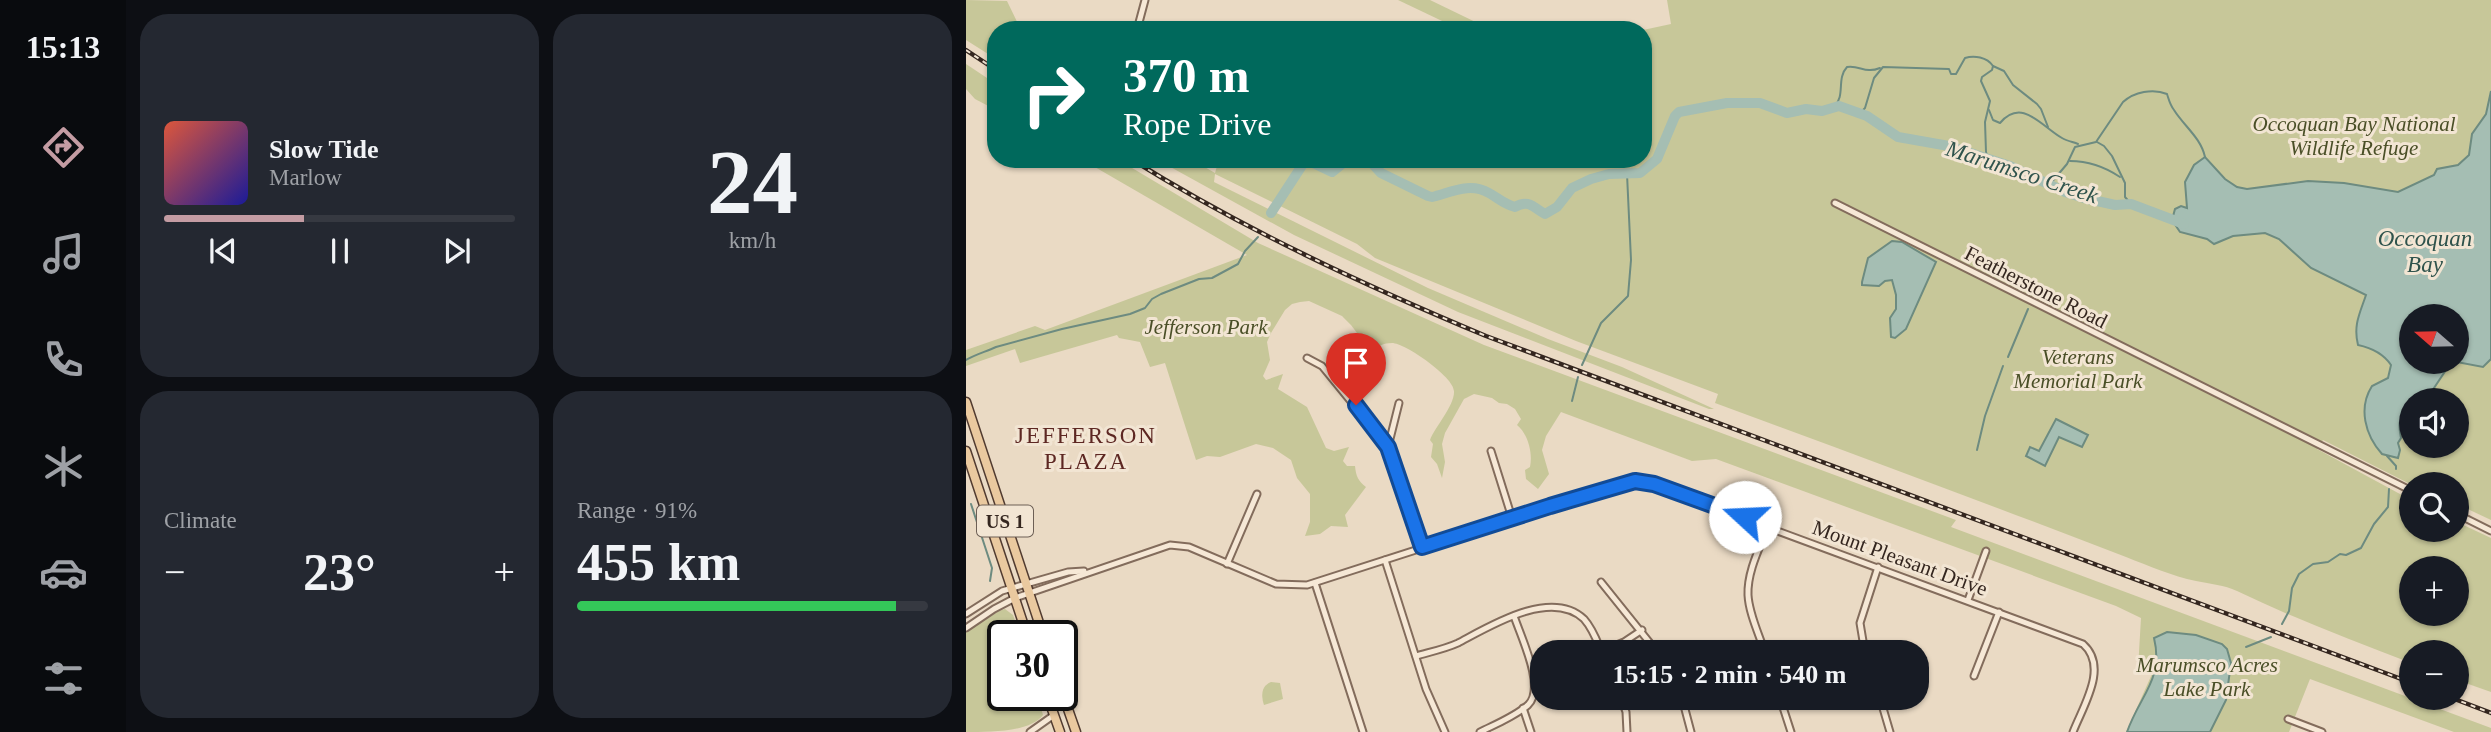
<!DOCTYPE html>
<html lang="en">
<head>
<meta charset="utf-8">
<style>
  :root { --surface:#171b24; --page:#242831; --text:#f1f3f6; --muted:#9ea1a6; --line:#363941; --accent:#c49ca3 }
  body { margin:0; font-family:Georgia,serif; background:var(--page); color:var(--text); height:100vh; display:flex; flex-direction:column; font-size:26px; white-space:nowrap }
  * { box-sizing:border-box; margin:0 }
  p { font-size:23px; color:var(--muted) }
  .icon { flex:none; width:38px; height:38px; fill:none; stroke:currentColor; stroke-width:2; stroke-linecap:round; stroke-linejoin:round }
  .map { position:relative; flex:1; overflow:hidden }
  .sheet { display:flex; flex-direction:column; gap:14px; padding:14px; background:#0d0f14; width:840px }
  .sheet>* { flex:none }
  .top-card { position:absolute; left:21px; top:21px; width:665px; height:147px; border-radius:28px; box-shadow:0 2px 5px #0004; background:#00695c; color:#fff; overflow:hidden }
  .needle { width:46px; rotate:290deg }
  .buttons { position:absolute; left:1433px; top:304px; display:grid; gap:14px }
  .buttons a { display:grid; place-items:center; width:70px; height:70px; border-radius:50%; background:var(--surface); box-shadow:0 2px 5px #0004; font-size:35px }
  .speed { position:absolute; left:21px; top:620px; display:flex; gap:14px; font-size:35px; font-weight:700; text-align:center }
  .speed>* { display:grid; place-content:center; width:91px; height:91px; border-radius:50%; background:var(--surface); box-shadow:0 2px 5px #0004; line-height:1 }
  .speed .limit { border:4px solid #111; border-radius:10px; background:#fff; color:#111 }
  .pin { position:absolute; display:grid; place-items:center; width:60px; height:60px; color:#fff; margin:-72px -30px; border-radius:50% 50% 50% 0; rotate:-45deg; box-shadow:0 0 7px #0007 }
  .pin .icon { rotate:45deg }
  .me { position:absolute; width:77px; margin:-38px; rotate:290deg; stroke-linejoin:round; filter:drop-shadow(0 0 5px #0008) }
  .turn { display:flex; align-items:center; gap:24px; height:147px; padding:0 21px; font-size:32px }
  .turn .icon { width:91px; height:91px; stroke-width:2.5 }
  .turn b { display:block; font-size:49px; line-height:60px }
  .big { font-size:52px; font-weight:800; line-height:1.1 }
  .sheet .card { flex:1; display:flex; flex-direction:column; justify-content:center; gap:10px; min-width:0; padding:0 24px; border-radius:28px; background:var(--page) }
  .sheet .dial { align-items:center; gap:0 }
  .dial b { font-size:91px; line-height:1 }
  .song { display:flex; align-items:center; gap:21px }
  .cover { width:84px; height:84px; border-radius:10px; background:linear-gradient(135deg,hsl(10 70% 55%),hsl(240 70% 35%)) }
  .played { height:7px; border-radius:4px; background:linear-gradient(90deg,var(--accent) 40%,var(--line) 40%) }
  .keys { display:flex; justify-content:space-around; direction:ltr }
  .heat { display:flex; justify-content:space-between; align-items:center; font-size:38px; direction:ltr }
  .charge { height:10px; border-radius:5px; background:linear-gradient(90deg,#34c759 91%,var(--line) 0) }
  .sheet .tiles { flex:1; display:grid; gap:14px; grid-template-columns:repeat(2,1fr) }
  .trip { position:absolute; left:564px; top:640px; width:399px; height:70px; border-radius:28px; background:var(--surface); box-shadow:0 2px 5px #0004; font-weight:800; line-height:70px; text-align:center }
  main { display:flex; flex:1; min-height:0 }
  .menu { display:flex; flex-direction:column; width:126px; justify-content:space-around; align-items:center; background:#090b0e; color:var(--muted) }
  .menu .icon { width:49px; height:49px }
  .menu .active { color:var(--accent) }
  .menu b { font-size:32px; color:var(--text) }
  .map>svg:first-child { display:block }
  .green { fill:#c7c799; fill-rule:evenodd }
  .water { fill:#a5beb3; stroke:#6d8b80; stroke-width:2; fill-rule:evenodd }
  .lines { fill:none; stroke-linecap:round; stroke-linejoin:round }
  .stream { stroke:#6d8b80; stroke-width:2 }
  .river { stroke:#a5beb3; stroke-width:10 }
  .street-casing { stroke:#836c5c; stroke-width:9 }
  .primary-casing { stroke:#513b30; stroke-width:11 }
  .street { stroke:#f6e8d6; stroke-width:5 }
  .primary { stroke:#eac99f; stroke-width:8 }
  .rail-casing { stroke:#34261f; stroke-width:4.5 }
  .rail { stroke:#f2e5d3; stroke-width:2; stroke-dasharray:5; stroke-linecap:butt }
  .route-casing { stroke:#114b97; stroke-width:18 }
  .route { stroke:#1a73e8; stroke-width:12 }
  .labels { text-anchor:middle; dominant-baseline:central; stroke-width:6; stroke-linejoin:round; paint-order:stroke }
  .shield { fill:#f2e5d3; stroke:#6d5f55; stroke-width:2 }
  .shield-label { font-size:19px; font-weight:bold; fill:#34261f }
  .park-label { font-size:21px; font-style:italic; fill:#4a4f27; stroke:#f2e5d3 }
  .street-label { font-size:21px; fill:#34261f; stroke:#f2e5d3 }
  .water-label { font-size:23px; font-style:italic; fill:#2f534c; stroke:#f2e5d3 }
  .neighbourhood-label { font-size:23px; letter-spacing:2px; fill:#5d2722; stroke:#f2e5d3 }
</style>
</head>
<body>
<main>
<nav class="menu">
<b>15:13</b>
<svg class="icon active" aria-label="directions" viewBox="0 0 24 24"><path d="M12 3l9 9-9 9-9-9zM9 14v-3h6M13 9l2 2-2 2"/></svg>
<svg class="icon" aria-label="music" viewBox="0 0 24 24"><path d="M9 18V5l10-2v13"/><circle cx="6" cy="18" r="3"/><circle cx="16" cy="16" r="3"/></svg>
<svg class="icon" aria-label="phone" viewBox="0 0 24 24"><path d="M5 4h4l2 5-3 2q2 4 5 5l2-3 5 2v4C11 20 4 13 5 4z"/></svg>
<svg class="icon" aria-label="climate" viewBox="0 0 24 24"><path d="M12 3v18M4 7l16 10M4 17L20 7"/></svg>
<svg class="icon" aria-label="car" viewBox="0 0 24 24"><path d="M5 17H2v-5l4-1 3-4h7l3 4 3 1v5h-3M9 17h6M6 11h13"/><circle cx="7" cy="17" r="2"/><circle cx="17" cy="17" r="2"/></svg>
<svg class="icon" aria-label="filters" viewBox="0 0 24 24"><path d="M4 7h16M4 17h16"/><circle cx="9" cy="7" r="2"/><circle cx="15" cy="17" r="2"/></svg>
</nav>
<section class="sheet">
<div class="tiles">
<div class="card">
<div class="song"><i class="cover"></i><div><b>Slow Tide</b><p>Marlow</p></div></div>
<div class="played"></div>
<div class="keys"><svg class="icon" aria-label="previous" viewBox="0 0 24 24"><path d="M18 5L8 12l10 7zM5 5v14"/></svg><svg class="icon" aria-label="pause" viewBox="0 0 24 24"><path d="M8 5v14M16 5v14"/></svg><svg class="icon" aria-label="next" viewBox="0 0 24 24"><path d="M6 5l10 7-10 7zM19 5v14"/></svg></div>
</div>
<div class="card dial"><b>24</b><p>km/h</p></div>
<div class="card"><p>Climate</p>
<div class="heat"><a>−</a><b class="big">23°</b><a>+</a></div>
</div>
<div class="card"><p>Range · 91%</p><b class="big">455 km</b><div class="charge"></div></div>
</div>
</section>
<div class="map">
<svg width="1525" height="732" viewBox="0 0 1525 732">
  <rect width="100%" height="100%" fill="#eadac4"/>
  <g class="green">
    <polygon points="0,0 41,1 55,30 30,30 30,59 0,40"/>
    <polygon points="432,0 464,0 526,30 495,30"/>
    <path d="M701 0H1525V520L1491 504V485H1446L1357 440 1351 449 1445 500 1446 530H1491V522L1525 538V692L1491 680V653H1446L1445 663C1385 640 1327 618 1271 591 1258 585 1245 584 1230 581 1206 576 1183 566 1160 557 1025 505 887 454 749 403L752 394 610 341 409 258 391 244 249 174 248 182 462 288 582 339 656 367 748 409H743L492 312 328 235 190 159H225L249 173 253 159H677V30L705 24ZM1446 317H1491V363L1446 362ZM1446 401H1491V446H1446ZM1446 569H1491V614H1446Z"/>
    <polygon points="0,64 30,84 30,110 9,99 0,89"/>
    <path d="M115 159H151L292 243 518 345 990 520 985 527 1525 728V732H1488L1344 679 1323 732H1160L1186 674 1172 669 1175 618 1150 606 750 459 726 461 595 412 580 436 576 450 583 474 572 489 560 479 559 470 564 467C567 453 562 434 551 425L555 419 549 409 541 404 533 403 526 398 508 394 498 399 479 433 476 444 479 462 476 478 471 464 465 457 467 444 464 440C469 427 489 405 488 391 488 377 439 343 426 343 409 343 402 357 389 364L388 356 393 342 391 333 385 325 376 316 343 301 334 302 326 304 319 310 305 333 301 342 304 360 297 376 300 380 317 374 312 389 341 407 360 448 368 451 383 447 377 461 381 466H389C390 476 392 481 400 487L379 515 382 527 365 526 354 534 339 536 344 522V494L331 478 325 460 307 448 290 444 254 457 241 456 230 460 199 363 184 367 174 342 153 338 151 335 54 363 49 349 0 366V350L69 326 79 330 281 255Z"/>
    <path d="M39 609 47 615 54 635H37V695H71L77 715C65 732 24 732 0 732V632L33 611Z"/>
    <path d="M305 682 314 683 317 699 298 705C295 696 295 686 305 682Z"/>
  </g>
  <g class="water">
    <path d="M1525 91V359L1517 367 1491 362 1480 370 1460 400 1446 401 1445 410C1432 418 1432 423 1435 438L1432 443 1434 450 1432 458 1416 454C1399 435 1392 408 1406 386L1422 378 1425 365C1417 353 1406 348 1392 345 1387 325 1394 313 1400 295L1345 268 1313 239 1299 233 1267 236 1248 244 1241 239 1214 232 1206 220 1209 209 1215 206 1221 208 1219 182 1228 165 1239 157 1259 179 1271 187 1281 189 1342 181 1378 183 1432 192 1468 175 1471 169 1492 165 1503 155 1506 134 1520 114ZM1446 317H1491V362H1446Z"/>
    <polygon points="926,241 936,242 970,262 940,329 929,338 925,337 924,318 930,309 930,295 926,280 919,281 913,286 896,285 896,282 902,258"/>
    <polygon points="1090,419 1122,435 1116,447 1093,437 1079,466 1060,456 1064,447 1073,451"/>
    <path d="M1201 632 1230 635 1256 644 1261 649 1265 663 1260 700 1244 732H1161C1174 695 1198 679 1188 638Z"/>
  </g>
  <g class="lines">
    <g class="stream">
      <polyline points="1027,66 1038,71 1047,85 1071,104 1075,109 1082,127"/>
      <path d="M868 107C880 95 870 79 881 67 894 65 899 74 914 68"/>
      <path d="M1023 110 1027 120 1034 123C1056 97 1075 126 1096 138 1101 141 1107 142 1112 144"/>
      <path d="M891 111H896L899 108 908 78 917 67 983 69 985 74H990L999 58C1008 55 1021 57 1027 66L1026 70 1016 77 1015 81 1024 101 1019 122 1020 152 1022 159"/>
      <polyline points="1131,142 1138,146 1146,156 1159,183 1159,197 1165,204"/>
      <path d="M1104 161C1123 161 1139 167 1154 177"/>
      <path d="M1084 184 1101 164 1109 147 1130 142 1157 102C1168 92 1187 88 1201 94 1203 100 1204 105 1208 110 1218 126 1235 138 1239 157"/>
      <polyline points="1042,357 1062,309"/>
      <path d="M0 360C10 354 19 352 30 347L96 329 164 314 179 308 186 299 195 294 233 279 246 278 272 264 279 251 292 237"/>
      <polyline points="616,365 635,323 662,296 665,260 661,174"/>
      <polyline points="606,401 612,377"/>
      <polyline points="1011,450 1019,416 1037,366"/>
      <polyline points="1421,456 1430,466 1430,469"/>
      <polyline points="5,504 26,568 24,581"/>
      <polyline points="1316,624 1323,611 1326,588 1333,574 1347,564 1362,562 1374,554 1380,555 1395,548 1408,524 1422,507 1423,489"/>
      <polyline points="1280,647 1305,637"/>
    </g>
    <g class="river">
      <path d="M402 159 415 173 462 196 466 197C486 192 504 182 523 193 532 198 538 204 549 207 562 199 567 207 579 214L591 207 606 188 625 179 643 174 674 173 691 159 709 116 713 112 761 103H794L821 113 840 109 856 111 873 106 901 116 932 137 983 146 1044 166 1099 192 1118 198 1149 205 1165 204 1218 224"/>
      <polyline points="305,213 337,164 345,162 366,172 382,159"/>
    </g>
    <defs>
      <g id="street">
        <polyline points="171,30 179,0"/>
        <polyline points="869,203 1446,491"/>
        <polyline points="341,358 356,366 422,447 455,547"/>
        <polyline points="422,447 433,403"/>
        <polyline points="525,451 546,518"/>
        <polyline points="1491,514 1525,531"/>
        <polyline points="419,560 460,689 479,732"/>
        <polyline points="261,564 291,494"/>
        <polyline points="635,582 692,653"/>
        <polyline points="349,583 397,732"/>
        <polyline points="1002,600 1020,551"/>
        <polyline points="0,614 36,591 102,572 118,571"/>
        <path d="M0 628 28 609 49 598 204 545 223 547 310 584 341 585 655 484 679 482 1117 644C1143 667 1117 706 1107 732"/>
        <polyline points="636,651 658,642 676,630"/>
        <path d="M799 653C793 634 783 614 782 595 781 572 794 547 802 526"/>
        <polyline points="899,653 894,623 912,567"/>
        <path d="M450 656C464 652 479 649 492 643 524 626 585 588 618 619 627 629 631 641 636 653"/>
        <polyline points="1008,676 1033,612"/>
        <polyline points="655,698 660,712 661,732"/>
        <polyline points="716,698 725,732"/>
        <polyline points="814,698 825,732"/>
        <polyline points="914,698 924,732"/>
        <polyline points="557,708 565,732"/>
        <polyline points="1322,719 1356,732"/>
        <polyline points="64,732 88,715"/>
        <path d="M514 732C530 724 548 717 562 705 580 688 555 637 548 616"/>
      </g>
      <g id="primary">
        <polyline points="0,402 77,635"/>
        <polyline points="0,451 61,635"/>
        <polyline points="96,692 110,732"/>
        <polyline points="81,695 94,732"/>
      </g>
    </defs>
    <use href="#street" class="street-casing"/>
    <use href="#primary" class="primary-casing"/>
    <use href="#street" class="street"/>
    <use href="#primary" class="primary"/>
    <defs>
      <g id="rail">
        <polyline points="0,50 30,70"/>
        <path d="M165 159C277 229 398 285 520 336L1446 683"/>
        <polyline points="1486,698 1525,713"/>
      </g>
    </defs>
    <use href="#rail" class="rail-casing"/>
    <use href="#rail" class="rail"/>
  </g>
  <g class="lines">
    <defs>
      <polyline id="route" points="390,405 422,447 456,547 584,506 669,481 688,484 779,517"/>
    </defs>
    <use href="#route" class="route-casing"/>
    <use href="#route" class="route"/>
  </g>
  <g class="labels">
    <rect class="shield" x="11" y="505.5" width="56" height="31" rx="5"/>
    <g class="shield-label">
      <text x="39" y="521">US 1</text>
    </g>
    <g class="park-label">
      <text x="1388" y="124">Occoquan Bay National<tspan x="1388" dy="24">Wildlife Refuge</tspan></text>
      <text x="240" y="327">Jefferson Park</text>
      <text x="1112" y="357">Veterans<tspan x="1112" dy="24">Memorial Park</tspan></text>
      <text x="1241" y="665">Marumsco Acres<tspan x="1241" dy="24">Lake Park</tspan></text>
    </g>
    <g class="street-label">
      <text transform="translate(1070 287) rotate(27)">Featherstone Road</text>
      <text transform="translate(934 558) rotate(20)">Mount Pleasant Drive</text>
    </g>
    <g class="water-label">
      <text transform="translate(1056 172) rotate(18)">Marumsco Creek</text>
      <text x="1459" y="238">Occoquan<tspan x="1459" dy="26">Bay</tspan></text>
    </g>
    <g class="neighbourhood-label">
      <text x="120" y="435">JEFFERSON<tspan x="120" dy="26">PLAZA</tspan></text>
    </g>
  </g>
</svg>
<div class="buttons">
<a><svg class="needle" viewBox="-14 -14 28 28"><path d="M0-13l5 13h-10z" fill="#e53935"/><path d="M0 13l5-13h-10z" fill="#9ea1a6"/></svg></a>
<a><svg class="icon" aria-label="sound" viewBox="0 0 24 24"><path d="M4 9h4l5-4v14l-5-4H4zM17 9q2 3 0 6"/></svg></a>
<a><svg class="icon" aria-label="search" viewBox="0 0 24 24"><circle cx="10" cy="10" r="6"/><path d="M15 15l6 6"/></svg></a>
<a>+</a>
<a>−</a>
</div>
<div class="speed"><div class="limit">30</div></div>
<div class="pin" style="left:390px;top:405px;background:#d93025"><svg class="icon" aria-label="arrive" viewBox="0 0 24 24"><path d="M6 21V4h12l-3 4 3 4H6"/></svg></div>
<svg class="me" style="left:779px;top:517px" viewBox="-20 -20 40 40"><circle r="19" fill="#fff"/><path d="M0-13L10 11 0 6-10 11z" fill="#1a73e8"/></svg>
<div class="trip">15:15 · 2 min · 540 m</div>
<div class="top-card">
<div class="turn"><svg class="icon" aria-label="right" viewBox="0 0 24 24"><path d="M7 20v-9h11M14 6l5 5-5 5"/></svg><div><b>370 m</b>Rope Drive</div></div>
</div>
</div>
</main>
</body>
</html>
